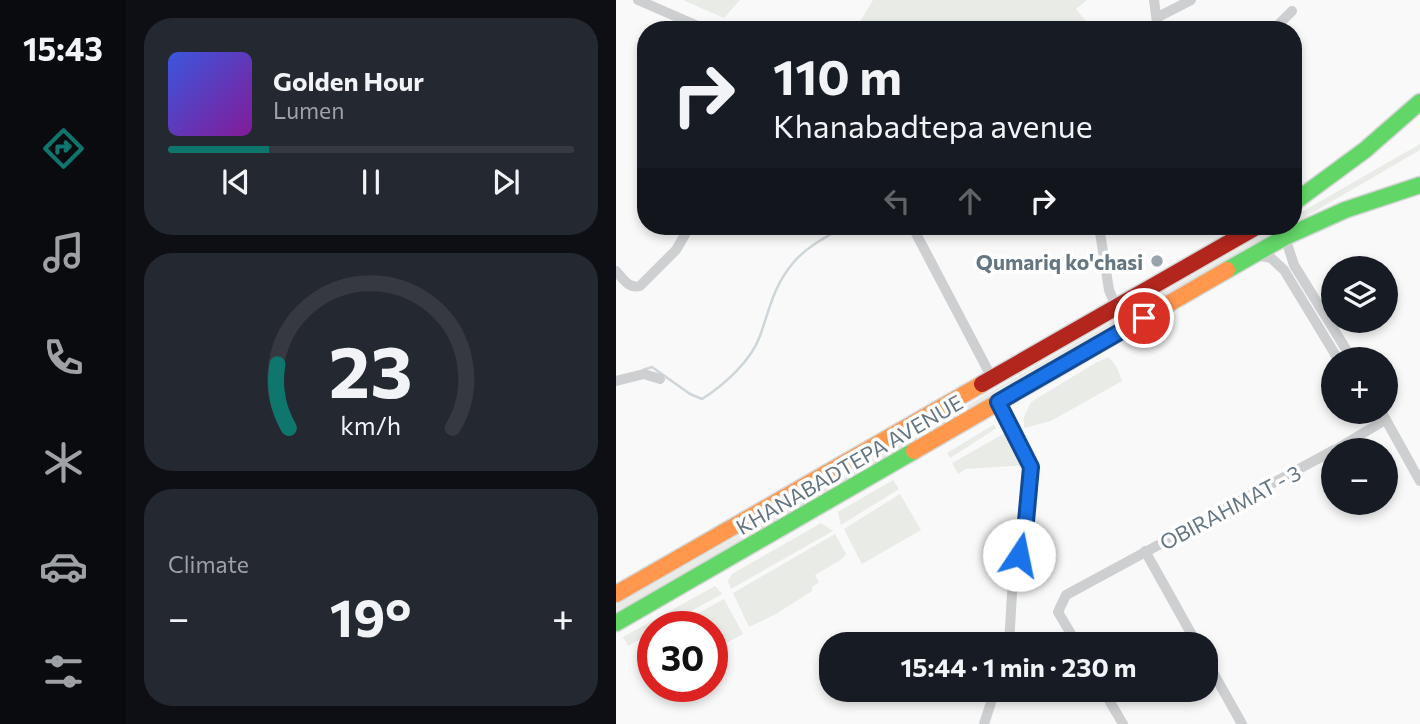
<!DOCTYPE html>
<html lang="en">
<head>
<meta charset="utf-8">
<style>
  :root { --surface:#171b24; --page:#242831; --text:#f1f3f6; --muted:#9ea1a6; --line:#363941; --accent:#0f766e }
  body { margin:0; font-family:Commissioner,sans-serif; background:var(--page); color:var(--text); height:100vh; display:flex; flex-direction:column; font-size:26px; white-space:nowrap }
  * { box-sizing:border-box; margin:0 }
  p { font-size:23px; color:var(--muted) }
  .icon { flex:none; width:38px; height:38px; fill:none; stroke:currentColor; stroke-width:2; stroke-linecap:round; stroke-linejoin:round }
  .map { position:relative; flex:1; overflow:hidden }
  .panel { display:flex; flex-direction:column; gap:18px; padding:18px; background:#0d0f14; width:490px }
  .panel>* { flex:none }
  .hud { position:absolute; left:21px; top:21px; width:665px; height:214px; border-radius:28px; box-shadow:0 4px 10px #0003; background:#171b24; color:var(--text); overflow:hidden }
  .controls { position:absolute; left:705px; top:256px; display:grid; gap:14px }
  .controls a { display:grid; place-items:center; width:77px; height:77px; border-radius:50%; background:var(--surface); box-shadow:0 4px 10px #0003; font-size:35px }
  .speed { position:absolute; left:21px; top:611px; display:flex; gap:14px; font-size:35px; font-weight:700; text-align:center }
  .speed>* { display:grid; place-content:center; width:91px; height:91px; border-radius:50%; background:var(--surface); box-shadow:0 4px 10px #0003; line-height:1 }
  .speed .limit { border:10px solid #d22; background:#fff; color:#111 }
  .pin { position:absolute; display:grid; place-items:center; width:60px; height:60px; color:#fff; margin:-30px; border:4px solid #fff; border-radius:50%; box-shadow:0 2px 7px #0007 }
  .me { position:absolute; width:77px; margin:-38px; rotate:11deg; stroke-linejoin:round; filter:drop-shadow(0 0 5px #0008) }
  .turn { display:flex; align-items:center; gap:24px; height:147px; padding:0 21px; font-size:32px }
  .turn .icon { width:91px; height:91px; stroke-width:2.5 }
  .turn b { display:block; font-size:49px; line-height:60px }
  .lanes { display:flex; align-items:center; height:66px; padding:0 21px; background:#0003; justify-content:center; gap:35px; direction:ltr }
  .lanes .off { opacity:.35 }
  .big { font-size:52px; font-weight:700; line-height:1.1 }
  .panel .tile { flex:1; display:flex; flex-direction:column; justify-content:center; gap:10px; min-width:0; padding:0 24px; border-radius:28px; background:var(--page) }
  .panel .dial { align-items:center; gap:0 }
  .dial svg { height:182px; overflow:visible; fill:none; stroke:var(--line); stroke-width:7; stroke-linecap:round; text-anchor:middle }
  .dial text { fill:var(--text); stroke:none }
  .song { display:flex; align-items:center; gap:21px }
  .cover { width:84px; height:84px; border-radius:10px; background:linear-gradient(135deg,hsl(230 70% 55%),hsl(290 70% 35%)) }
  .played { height:7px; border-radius:4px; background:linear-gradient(90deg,var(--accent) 25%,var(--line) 25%) }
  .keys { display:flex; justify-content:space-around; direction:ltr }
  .heat { display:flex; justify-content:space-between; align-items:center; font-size:38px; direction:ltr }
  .trip { position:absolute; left:203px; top:632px; width:399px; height:70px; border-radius:28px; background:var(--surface); box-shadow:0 4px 10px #0003; font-weight:700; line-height:70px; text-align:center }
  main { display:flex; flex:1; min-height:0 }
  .tabs { display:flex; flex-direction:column; width:126px; justify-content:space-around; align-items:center; background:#090b0e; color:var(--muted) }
  .tabs .icon { width:49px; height:49px }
  .tabs .selected { color:var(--accent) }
  .tabs b { font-size:32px; color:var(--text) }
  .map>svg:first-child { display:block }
  .green { fill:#e8ebe6 }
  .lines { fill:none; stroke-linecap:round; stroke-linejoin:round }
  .stream { stroke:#ced6d9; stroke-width:2.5 }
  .fast-casing { stroke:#d5d6d6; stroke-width:19 }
  .slow-casing { stroke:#d5d6d6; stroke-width:19 }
  .jam-casing { stroke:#d5d6d6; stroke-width:19 }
  .street { stroke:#cecfd0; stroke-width:10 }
  .fast { stroke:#63d668; stroke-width:16 }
  .slow { stroke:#ff974d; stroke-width:16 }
  .jam { stroke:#b3261e; stroke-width:16 }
  .route-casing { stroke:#114b97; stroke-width:18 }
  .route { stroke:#1a73e8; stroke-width:12 }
  .poi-dot { fill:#99a4ac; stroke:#fff; stroke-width:2.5 }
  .labels { text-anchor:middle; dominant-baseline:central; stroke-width:7; stroke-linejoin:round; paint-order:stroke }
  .poi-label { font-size:21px; font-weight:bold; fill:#657683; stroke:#fff; text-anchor:end }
  .street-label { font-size:21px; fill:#657683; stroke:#fff }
</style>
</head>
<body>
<main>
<nav class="tabs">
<b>15:43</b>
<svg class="icon selected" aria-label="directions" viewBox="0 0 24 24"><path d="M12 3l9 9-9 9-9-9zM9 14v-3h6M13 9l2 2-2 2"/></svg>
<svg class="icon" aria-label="music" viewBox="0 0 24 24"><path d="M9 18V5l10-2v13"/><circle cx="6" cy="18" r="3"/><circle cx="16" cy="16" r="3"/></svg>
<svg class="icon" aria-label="phone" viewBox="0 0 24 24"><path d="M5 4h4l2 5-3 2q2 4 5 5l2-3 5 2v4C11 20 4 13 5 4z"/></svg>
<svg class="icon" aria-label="climate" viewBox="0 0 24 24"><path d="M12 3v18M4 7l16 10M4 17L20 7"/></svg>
<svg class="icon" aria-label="car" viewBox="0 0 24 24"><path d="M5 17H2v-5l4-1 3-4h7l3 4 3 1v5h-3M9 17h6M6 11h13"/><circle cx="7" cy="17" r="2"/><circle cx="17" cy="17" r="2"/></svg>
<svg class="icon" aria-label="filters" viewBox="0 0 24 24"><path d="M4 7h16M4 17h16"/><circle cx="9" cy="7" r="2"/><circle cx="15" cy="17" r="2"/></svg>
</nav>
<section class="panel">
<div class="tile">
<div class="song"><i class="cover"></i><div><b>Golden Hour</b><p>Lumen</p></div></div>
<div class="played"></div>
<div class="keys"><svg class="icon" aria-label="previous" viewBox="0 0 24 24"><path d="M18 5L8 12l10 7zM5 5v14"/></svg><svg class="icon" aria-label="pause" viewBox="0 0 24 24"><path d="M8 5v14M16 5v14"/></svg><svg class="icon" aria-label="next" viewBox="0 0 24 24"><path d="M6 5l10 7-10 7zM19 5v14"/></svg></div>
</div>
<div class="tile dial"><svg viewBox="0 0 100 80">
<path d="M14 69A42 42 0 1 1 86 69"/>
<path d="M14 69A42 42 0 0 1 9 41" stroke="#0f766e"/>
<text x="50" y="56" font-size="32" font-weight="700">23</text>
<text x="50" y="72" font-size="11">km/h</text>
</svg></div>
<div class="tile"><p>Climate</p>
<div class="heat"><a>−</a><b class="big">19°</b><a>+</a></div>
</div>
</section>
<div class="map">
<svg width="804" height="724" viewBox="0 0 804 724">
  <rect width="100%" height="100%" fill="#f9f9f9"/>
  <g class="green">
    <polygon points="67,0 124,0 108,18"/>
    <polygon points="257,0 471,0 460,9 477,30 239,30"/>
    <polygon points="804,144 804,150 677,224 677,217"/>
    <polygon points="662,226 674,226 326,427 324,425 324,421"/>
    <polygon points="493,357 501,368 506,381 435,421 408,428 408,417 415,402 481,362"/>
    <polygon points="377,425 380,426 379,429 334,458 331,453"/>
    <polygon points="389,433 393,434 408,465 350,469 342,474 336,463"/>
    <polygon points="299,435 302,442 0,612 0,605"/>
    <polygon points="277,480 283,489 225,525 222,512"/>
    <polygon points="284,494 305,530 246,564 228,529"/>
    <polygon points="205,523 217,531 115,589 112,581 116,574"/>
    <polygon points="219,534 230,554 226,559 199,575 203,582 196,587 196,591 160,614 133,627 117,593"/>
    <polygon points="99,586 106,594 48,626 37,626 37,633 12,646 7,637"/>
    <polygon points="108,599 127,634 96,651 96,626 59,626"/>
  </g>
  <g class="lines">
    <path class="stream" d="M27 370 36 367 74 394 86 399C108 385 135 361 144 336 154 308 157 287 177 263 191 246 212 236 230 226"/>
    <defs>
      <g id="fast">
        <polyline points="677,203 749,150 804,102"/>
        <polyline points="611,270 669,237 729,210 804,185"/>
        <polyline points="0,623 298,451"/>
      </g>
      <g id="slow">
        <polyline points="298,451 611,270"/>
        <polyline points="0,594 366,384"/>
      </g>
      <polyline id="jam" points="366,384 642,226"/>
    </defs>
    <use href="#fast" class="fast-casing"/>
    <use href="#slow" class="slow-casing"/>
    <use href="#jam" class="jam-casing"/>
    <g class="street">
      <polyline points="22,0 91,30"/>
      <polyline points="538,0 542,30"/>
      <polyline points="542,17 575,0"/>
      <polyline points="657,30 676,11"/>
      <polyline points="296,226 376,378"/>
      <polyline points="483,226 493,290 500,307"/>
      <polyline points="669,237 678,265 736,359"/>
      <polyline points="641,255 655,258 668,270 722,359"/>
      <path d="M0 271C7 279 13 289 24 286L60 250 74 226"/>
      <polyline points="0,381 28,374 44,379"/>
      <polyline points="382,402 415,466 409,532 397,577 393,644"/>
      <polyline points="765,411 804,481"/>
      <polyline points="719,450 769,420"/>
      <polyline points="529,551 581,644"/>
      <polyline points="461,644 442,612 450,595 718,450"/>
      <polyline points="590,660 626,724"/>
      <polyline points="487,690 507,724"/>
      <polyline points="368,724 379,690"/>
    </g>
    <use href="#fast" class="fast"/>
    <use href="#slow" class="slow"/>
    <use href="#jam" class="jam"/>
  </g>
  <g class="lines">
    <defs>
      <polyline id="route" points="403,555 409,532 415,467 382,402 528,318"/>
    </defs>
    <use href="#route" class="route-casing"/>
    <use href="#route" class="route"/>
  </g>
  <circle class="poi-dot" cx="541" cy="261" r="7"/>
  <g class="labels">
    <g class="poi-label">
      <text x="527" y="261">Qumariq ko'chasi</text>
    </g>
    <g class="street-label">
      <text transform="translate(233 464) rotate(-30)">KHANABADTEPA AVENUE</text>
      <text transform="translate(614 507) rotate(-28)">OBIRAHMAT - 3</text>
    </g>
  </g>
</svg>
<div class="controls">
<a><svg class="icon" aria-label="layers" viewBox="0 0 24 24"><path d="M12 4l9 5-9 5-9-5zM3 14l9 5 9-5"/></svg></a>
<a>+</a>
<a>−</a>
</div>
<div class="speed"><div class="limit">30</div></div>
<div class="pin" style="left:528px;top:318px;background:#d93025"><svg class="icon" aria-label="arrive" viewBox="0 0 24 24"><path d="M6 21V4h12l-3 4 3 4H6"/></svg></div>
<svg class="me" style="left:403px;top:555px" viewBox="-20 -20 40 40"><circle r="19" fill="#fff"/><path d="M0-13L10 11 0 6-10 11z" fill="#1a73e8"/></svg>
<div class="trip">15:44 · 1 min · 230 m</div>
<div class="hud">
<div class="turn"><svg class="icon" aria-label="right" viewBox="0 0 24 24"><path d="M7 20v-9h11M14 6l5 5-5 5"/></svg><div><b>110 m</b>Khanabadtepa avenue</div></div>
<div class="lanes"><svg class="icon off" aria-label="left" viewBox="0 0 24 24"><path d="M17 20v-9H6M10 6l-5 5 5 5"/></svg><svg class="icon off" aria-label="ahead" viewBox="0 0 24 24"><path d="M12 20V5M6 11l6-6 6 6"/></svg><svg class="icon" aria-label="right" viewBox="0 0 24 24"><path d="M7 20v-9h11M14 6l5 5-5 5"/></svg></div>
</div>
</div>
</main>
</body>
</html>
